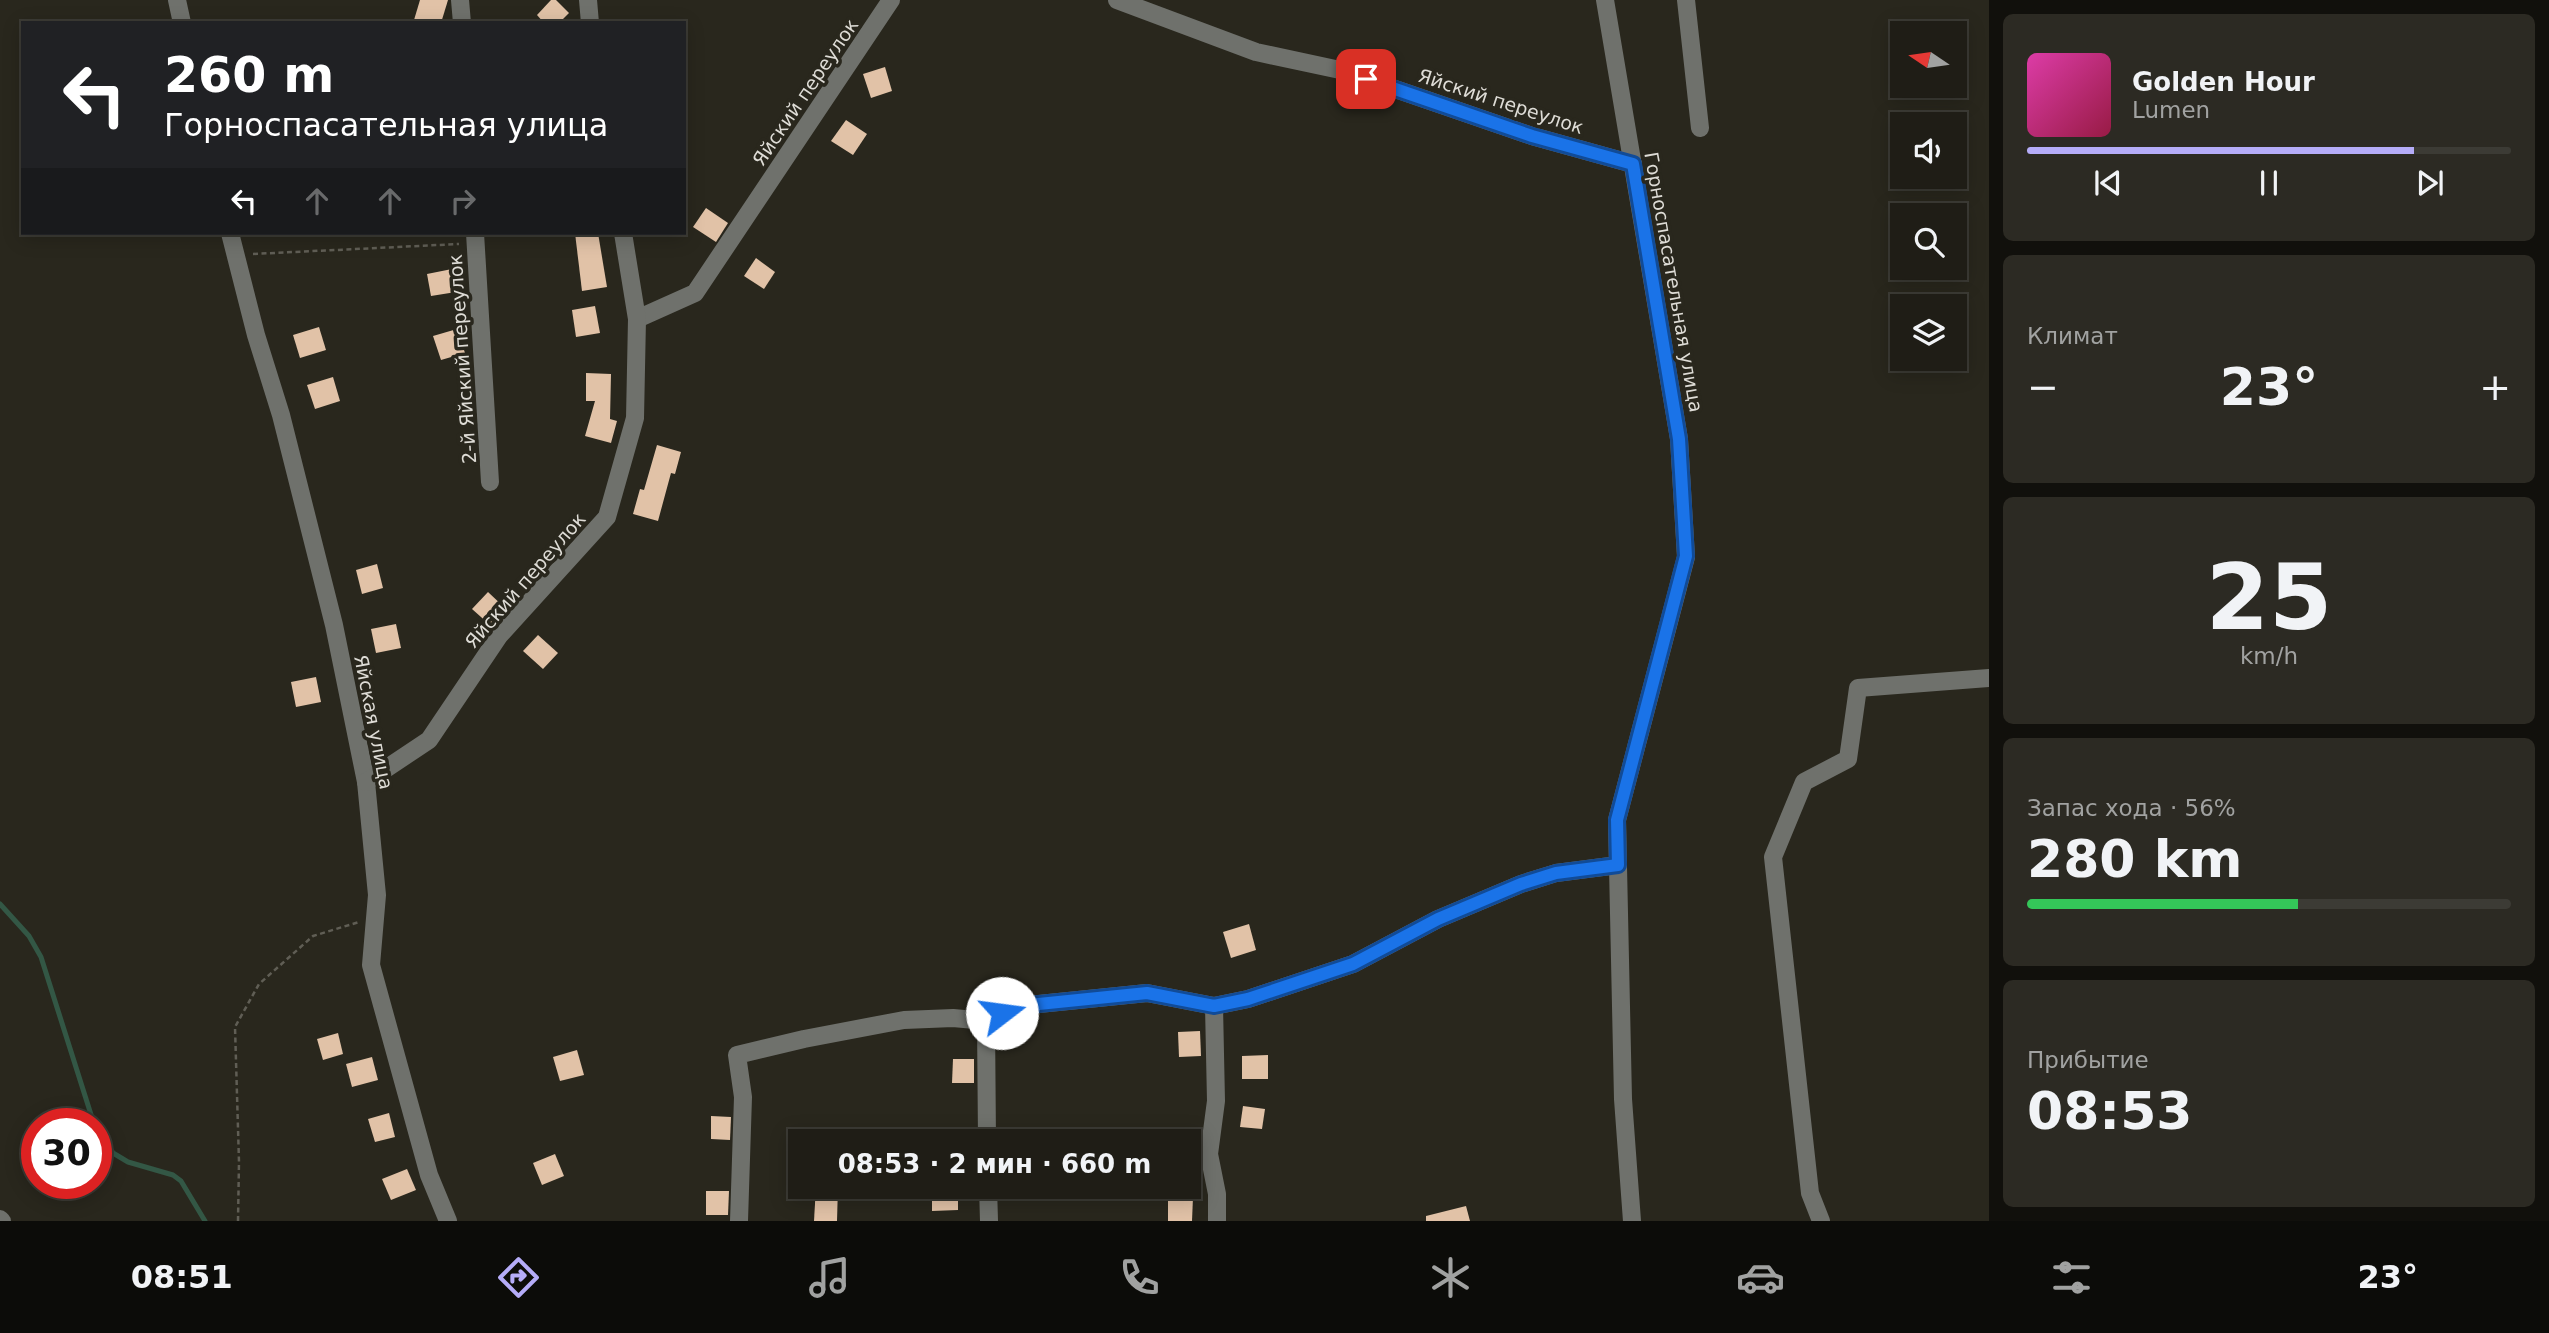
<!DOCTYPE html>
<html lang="ru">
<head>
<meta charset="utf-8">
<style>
  :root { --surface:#1f1d16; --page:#2c2a23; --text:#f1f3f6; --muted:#a1a2a1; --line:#3c3b35; --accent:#b5acf8 }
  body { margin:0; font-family:"DejaVu Sans",sans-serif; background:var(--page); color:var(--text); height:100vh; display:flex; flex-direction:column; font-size:26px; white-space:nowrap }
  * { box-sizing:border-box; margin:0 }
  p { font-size:23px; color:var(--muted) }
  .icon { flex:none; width:38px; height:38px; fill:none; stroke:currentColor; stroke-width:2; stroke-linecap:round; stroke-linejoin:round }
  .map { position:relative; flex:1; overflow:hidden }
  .sheet { display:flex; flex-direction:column; gap:14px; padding:14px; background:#11100c; width:560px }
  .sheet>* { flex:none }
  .guide { position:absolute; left:21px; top:21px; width:665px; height:214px; border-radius:0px; box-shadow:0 4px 18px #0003,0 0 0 2px var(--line); background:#202124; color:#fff; overflow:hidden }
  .needle { width:46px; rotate:283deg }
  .controls { position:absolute; left:1890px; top:21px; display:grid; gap:14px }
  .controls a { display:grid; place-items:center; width:77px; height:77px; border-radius:0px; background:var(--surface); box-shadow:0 4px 18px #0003,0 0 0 2px var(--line); font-size:35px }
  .speed { position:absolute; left:21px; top:1108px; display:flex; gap:14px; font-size:35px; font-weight:700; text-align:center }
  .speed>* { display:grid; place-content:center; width:91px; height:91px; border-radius:50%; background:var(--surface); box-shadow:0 4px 18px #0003,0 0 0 2px var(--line); line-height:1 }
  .speed .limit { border:10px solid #d22; background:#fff; color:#111 }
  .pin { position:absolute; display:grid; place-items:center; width:60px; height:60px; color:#fff; margin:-30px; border-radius:14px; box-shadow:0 4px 10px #0006 }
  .me { position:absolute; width:77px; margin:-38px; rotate:75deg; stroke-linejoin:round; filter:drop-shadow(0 0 5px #0008) }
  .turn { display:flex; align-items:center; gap:24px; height:147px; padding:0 28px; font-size:32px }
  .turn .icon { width:91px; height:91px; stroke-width:2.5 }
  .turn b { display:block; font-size:49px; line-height:60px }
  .lanes { display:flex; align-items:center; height:66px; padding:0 28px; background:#0003; justify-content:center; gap:35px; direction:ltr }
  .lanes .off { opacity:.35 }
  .big { font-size:52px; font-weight:800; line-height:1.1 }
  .sheet .tile { flex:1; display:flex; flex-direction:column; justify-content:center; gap:10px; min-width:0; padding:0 24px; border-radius:10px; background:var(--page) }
  .sheet .dial { align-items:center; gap:0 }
  .dial b { font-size:91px; line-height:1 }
  .song { display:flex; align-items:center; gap:21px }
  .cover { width:84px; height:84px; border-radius:10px; background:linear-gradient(135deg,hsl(320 70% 55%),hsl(340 70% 35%)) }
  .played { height:7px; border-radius:4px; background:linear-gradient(90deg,var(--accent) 80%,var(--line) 80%) }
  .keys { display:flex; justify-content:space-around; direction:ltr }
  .heat { display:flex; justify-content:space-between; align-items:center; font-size:38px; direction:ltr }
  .charge { height:10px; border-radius:5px; background:linear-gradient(90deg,#34c759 56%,var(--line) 0) }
  .trip { position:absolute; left:788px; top:1129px; width:413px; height:70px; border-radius:0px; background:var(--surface); box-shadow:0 4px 18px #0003,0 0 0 2px var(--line); font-weight:800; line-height:70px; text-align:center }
  .dock { display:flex; height:112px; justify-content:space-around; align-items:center; background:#0c0c09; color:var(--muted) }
  .dock .icon { width:49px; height:49px }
  .dock .active { color:var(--accent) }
  .dock b { font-size:32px; color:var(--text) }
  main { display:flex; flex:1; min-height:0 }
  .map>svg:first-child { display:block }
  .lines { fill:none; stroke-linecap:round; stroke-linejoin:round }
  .stream { stroke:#335745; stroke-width:5 }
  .building { fill:#e1c2a7 }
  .path { stroke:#605e55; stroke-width:2.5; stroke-dasharray:5 3.5; stroke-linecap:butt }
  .minor { stroke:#6f716c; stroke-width:18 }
  .route-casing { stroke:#114b97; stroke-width:18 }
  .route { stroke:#1a73e8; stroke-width:12 }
  .labels { text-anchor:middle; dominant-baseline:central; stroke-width:7; stroke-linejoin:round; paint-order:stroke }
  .street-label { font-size:19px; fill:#dedcd6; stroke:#29271d }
</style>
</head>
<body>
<main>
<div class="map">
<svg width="1989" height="1221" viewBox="0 0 1989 1221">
  <rect width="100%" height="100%" fill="#29271d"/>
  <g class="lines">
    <g class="stream">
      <polyline points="0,904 29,936 41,957 94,1124"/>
      <polyline points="96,1128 113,1153 128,1162 173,1175 181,1181 205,1221"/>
    </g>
  </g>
  <g class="building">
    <polygon points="420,0 448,0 441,23 424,23 414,20"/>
    <polygon points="551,0 556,0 569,13 559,23 544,23 537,15"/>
    <polygon points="885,67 892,91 871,98 863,74"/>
    <polygon points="846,120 867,134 853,155 831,141"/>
    <polygon points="706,208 728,223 716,242 693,227"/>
    <polygon points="575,233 598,233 607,287 582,291"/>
    <polygon points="756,258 775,272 764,289 744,276"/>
    <polygon points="452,269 456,292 431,296 427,274"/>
    <polygon points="595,306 600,333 576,337 572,310"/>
    <polygon points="319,327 326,350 300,358 293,335"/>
    <polygon points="457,329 465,353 441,360 433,336"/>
    <polygon points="586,373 611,374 610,419 617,421 611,443 585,436 595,401 586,401"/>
    <polygon points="333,377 340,401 315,409 307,385"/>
    <polygon points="657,445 681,452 675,474 671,473 658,521 633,514 640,489 644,490"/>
    <polygon points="377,564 383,588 362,594 356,570"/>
    <polygon points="488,592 505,608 490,625 472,609"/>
    <polygon points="396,624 401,648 376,653 371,629"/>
    <polygon points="538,635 558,653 543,669 523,651"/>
    <polygon points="316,677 321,702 296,707 291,682"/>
    <polygon points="1249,924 1256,950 1231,958 1223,932"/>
    <polygon points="1200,1031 1201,1056 1179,1057 1178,1032"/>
    <polygon points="338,1033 343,1054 323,1060 317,1039"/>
    <polygon points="577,1050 584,1075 560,1081 553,1057"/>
    <polygon points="1268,1055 1268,1079 1242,1079 1242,1056"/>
    <polygon points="372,1057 378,1080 352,1087 346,1064"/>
    <polygon points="953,1059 974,1059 974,1083 952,1083"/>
    <polygon points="1243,1106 1265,1109 1262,1129 1240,1127"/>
    <polygon points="389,1113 395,1137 375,1142 368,1119"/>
    <polygon points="711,1116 731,1117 730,1140 711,1139"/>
    <polygon points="555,1154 564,1176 542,1185 533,1163"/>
    <polygon points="407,1169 416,1190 391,1200 382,1179"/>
    <polygon points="816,1186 838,1186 837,1221 814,1221"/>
    <polygon points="958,1186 958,1210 932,1211 932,1187"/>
    <polygon points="706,1191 729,1191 728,1215 706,1215"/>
    <polygon points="1168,1197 1193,1197 1192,1221 1168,1221"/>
    <polygon points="1466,1206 1470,1221 1426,1221 1426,1216"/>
  </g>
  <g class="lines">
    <g class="path">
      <polyline points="253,254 459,244"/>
      <polyline points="238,1221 239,1162 235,1027 259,984 313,936 359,922"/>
    </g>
    <g class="minor">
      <polyline points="177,0 182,23"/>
      <polyline points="460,0 462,23"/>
      <polyline points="588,0 590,23"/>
      <polyline points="1117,0 1256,52 1340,70 1532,136 1633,164"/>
      <polyline points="1605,0 1679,439 1686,557 1617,820 1623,1099 1632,1221"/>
      <polyline points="1686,0 1700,128"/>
      <polyline points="230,233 256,335 281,415 334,625 366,782 377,895 371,965 429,1175 448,1221"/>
      <polyline points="475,233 490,482"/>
      <polyline points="637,319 695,293 891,0"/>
      <polyline points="366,782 429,740 499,636 607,517 635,418 637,319 623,233"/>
      <polyline points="1214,1006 1216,1101 1209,1154 1217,1194 1217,1221"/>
      <polyline points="986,1021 987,1141"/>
      <polyline points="988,1186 989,1221"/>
      <polyline points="0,1219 2,1221"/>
      <polyline points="739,1221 743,1097 737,1055 804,1039 904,1020 953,1018 986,1021 1019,1006 1147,993 1214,1006 1248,999 1353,964 1438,919 1521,884 1556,873 1618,865"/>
      <polyline points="1821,1221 1810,1193 1773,857 1804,782 1848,759 1858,688 1989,678"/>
    </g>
  </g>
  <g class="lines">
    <defs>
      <polyline id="route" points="1002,1013 1019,1006 1147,993 1214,1006 1248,999 1353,964 1438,919 1521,884 1556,873 1618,865 1617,820 1686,556 1679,439 1633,164 1532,136 1366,79"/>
    </defs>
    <use href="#route" class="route-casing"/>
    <use href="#route" class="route"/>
  </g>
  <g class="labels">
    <g class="street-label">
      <text transform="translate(805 92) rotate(-56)">Яйский переулок</text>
      <text transform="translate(1501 101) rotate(18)">Яйский переулок</text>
      <text transform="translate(1674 282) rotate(80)">Горноспасательная улица</text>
      <text transform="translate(462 359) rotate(-94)">2-й Яйский переулок</text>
      <text transform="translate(525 580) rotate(-49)">Яйский переулок</text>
      <text transform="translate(374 722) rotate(79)">Яйская улица</text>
    </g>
  </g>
</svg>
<div class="controls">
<a><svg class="needle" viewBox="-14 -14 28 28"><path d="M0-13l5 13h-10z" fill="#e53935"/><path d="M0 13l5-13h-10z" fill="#a1a2a1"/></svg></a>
<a><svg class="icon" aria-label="sound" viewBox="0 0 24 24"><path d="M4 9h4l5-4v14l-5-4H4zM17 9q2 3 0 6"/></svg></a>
<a><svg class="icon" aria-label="search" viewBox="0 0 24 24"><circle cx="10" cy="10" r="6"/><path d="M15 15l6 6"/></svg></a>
<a><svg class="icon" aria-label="layers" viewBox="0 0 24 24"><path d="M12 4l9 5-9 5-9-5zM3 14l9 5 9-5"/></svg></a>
</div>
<div class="speed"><div class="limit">30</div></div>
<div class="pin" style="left:1366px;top:79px;background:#d93025"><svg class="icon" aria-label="arrive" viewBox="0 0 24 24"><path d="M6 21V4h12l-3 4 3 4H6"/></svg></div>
<svg class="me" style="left:1002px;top:1013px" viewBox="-20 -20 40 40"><circle r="19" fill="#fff"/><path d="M0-13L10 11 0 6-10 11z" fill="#1a73e8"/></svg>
<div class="trip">08:53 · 2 мин · 660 m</div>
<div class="guide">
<div class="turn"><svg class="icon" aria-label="left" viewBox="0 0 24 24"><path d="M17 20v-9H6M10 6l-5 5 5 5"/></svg><div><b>260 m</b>Горноспасательная улица</div></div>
<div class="lanes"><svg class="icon" aria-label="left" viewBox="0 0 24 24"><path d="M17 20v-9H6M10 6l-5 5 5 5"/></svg><svg class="icon off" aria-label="ahead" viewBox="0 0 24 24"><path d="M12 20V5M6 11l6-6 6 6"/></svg><svg class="icon off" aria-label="ahead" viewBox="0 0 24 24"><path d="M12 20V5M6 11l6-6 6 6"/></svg><svg class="icon off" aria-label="right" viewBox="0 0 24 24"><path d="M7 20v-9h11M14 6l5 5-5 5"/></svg></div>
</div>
</div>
<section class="sheet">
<div class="tile">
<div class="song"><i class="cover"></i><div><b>Golden Hour</b><p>Lumen</p></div></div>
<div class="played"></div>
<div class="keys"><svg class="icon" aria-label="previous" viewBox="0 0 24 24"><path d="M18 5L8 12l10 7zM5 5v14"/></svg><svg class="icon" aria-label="pause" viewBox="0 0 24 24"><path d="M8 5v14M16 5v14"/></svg><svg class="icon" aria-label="next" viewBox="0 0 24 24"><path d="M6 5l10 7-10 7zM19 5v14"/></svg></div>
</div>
<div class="tile"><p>Климат</p>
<div class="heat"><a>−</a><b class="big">23°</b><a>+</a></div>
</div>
<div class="tile dial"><b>25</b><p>km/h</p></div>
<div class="tile"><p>Запас хода · 56%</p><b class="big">280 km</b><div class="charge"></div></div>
<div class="tile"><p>Прибытие</p><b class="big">08:53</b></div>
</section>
</main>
<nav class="dock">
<b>08:51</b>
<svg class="icon active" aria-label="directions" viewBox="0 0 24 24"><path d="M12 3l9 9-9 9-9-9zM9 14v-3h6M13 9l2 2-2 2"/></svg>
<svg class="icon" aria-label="music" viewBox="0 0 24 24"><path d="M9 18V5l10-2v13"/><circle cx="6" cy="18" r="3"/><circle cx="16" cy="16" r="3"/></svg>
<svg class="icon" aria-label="phone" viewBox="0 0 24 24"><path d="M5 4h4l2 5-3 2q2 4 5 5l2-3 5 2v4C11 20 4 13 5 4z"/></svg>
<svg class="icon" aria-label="climate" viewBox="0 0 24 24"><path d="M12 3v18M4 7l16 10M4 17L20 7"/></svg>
<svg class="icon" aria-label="car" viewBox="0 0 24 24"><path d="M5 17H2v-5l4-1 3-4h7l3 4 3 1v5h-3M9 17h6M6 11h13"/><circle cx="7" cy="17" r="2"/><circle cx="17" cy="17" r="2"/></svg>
<svg class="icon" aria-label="filters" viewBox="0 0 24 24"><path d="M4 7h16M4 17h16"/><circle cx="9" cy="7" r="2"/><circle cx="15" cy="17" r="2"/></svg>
<b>23°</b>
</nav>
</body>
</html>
